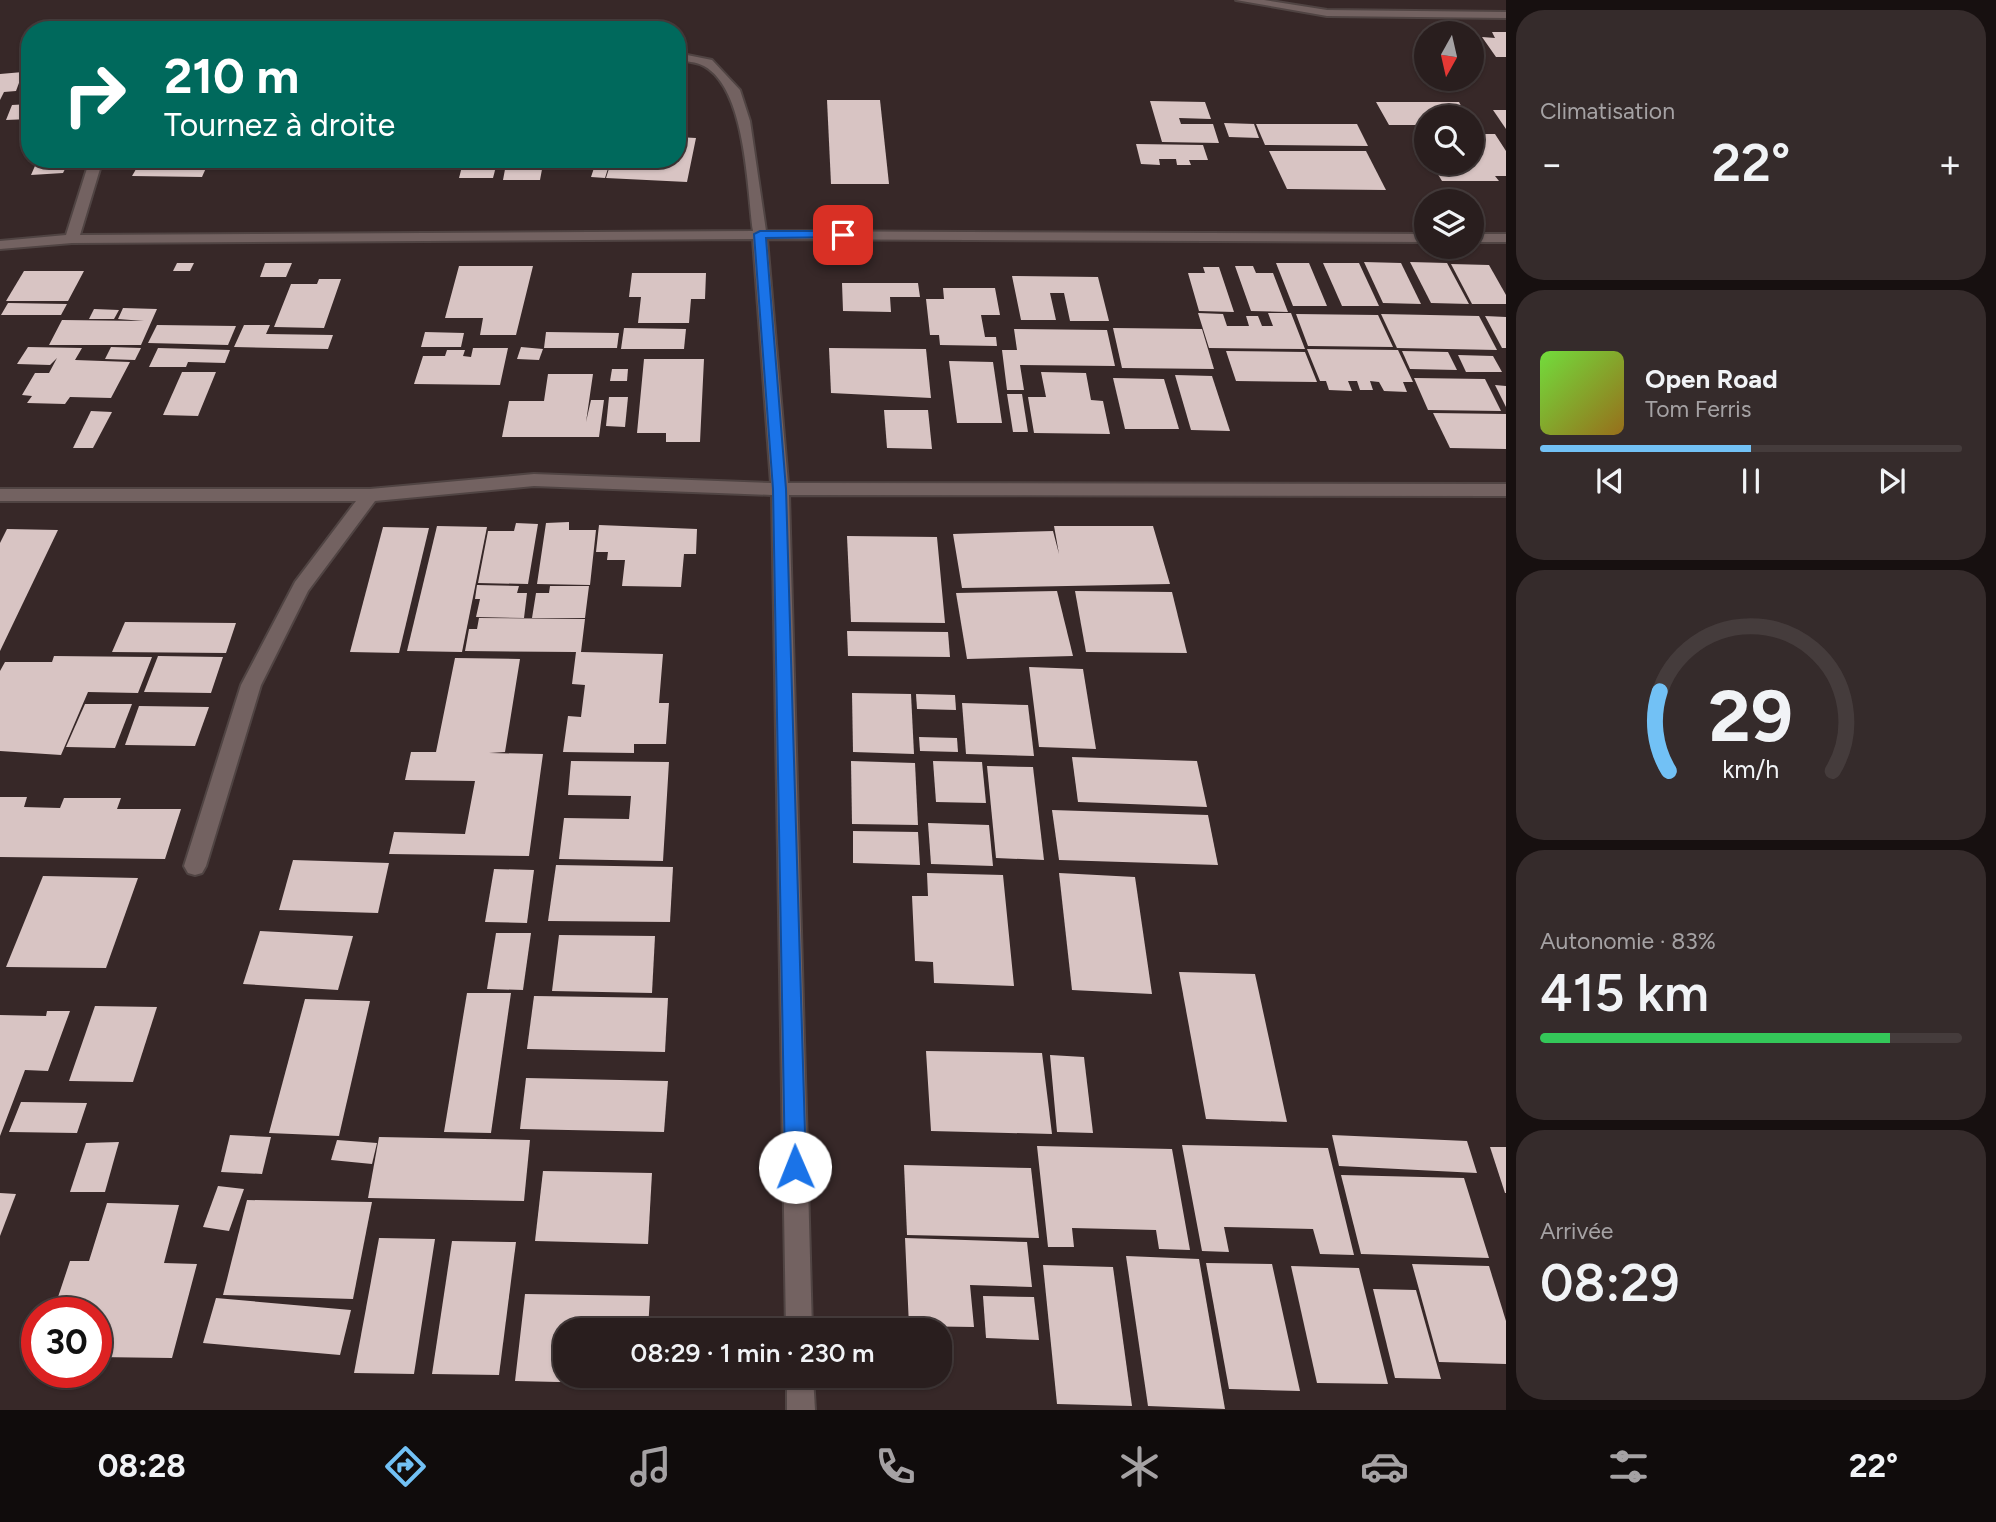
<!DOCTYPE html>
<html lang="fr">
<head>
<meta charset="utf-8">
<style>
  :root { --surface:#291e1e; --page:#352b2b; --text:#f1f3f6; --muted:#a5a2a4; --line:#453c3c; --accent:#72c1f5 }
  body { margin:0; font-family:Figtree,sans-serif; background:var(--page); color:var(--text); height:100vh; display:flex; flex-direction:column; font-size:26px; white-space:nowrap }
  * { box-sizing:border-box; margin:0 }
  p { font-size:23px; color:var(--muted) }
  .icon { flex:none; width:38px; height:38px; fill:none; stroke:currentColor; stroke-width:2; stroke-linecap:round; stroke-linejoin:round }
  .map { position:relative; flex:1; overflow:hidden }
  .details { display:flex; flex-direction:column; gap:10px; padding:10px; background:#171010; width:490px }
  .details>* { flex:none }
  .top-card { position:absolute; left:21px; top:21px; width:665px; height:147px; border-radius:28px; box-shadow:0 2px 5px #0004,0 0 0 2px var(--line); background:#00695c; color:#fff; overflow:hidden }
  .needle { width:46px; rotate:188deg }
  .tools { position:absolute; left:1414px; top:21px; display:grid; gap:14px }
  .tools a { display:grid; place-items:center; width:70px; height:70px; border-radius:50%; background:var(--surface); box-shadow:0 2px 5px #0004,0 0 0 2px var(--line); font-size:35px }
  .speed { position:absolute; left:21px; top:1297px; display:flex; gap:14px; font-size:35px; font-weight:700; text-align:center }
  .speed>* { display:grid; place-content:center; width:91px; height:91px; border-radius:50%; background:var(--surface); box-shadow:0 2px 5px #0004,0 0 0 2px var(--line); line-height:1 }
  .speed .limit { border:10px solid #d22; background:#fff; color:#111 }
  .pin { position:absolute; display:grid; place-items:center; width:60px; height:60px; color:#fff; margin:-30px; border-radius:14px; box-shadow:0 4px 10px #0006 }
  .me { position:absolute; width:77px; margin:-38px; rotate:359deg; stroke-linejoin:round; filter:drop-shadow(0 0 5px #0008) }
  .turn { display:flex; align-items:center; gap:24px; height:147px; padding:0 28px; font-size:32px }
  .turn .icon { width:91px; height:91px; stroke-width:2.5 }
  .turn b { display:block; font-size:49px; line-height:60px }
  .big { font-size:52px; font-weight:600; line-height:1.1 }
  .details .tile { flex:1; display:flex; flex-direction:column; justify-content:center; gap:10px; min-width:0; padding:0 24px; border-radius:28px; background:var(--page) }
  .details .dial { align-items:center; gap:0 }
  .dial svg { height:182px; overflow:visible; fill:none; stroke:var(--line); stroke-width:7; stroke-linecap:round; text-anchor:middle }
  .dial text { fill:var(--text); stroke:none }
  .song { display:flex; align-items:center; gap:21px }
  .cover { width:84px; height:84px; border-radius:10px; background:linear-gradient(135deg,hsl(100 70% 55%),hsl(40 70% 35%)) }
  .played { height:7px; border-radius:4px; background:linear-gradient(90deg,var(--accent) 50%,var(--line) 50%) }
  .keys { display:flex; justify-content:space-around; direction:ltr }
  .heat { display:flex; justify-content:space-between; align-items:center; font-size:38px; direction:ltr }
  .charge { height:10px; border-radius:5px; background:linear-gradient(90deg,#34c759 83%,var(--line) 0) }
  .trip { position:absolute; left:553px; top:1318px; width:399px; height:70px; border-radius:28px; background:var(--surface); box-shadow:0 2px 5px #0004,0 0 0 2px var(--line); font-weight:600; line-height:70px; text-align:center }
  .tabs { display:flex; height:112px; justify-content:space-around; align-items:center; background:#100c0c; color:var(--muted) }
  .tabs .icon { width:49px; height:49px }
  .tabs .active { color:var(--accent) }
  .tabs b { font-size:32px; color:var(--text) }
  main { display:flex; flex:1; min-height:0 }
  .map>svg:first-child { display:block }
  .building { fill:#d8c4c3 }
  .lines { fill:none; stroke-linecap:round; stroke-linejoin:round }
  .minor-casing { stroke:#504443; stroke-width:4 }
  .minor { fill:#736261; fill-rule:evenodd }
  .route { fill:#1a73e8; stroke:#114b97; stroke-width:2 }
</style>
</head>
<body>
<main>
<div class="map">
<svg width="1506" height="1410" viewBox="0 0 1506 1410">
  <rect width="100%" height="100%" fill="#372828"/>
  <g class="building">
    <polygon points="1492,32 1506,32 1506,57 1496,57 1482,37 1495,38"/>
    <polygon points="23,72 16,91 4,92 0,100 0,74"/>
    <polygon points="827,100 880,100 889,184 831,184"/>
    <polygon points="1150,101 1205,102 1211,119 1179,118 1181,124 1213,124 1219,143 1162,142"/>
    <polygon points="1376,102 1459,102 1465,113 1438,113 1441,117 1426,117 1426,125 1389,125"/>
    <polygon points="30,104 30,119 6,120 12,105"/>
    <polygon points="1493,110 1506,110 1506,129"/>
    <polygon points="1224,123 1254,124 1259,138 1229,137"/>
    <polygon points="1256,124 1357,124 1368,146 1265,145"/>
    <polygon points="1472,134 1495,134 1506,151 1506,176 1495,176 1499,181 1442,181 1431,163 1472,163"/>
    <polygon points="677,137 696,138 687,182 606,178 612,159 677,159"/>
    <polygon points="1136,144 1203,145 1208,160 1189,160 1191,165 1177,165 1176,159 1159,159 1160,165 1141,164"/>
    <polygon points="1269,151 1366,151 1386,190 1287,189"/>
    <polygon points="38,159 79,159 77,164 67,165 63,173 31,175"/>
    <polygon points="142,159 210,159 202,177 132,176"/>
    <polygon points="382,159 437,159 434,168 379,167"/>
    <polygon points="464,159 498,159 493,178 459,178"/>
    <polygon points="507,159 544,159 540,180 503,180"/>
    <polygon points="597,159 611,159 605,178 591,177"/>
    <polygon points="1364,262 1401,263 1421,304 1383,303"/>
    <polygon points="1410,262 1447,263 1469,304 1431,303"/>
    <polygon points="177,263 194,263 190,271 173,271"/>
    <polygon points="265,263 292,263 286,277 260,277"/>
    <polygon points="1276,263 1309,263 1327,306 1293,306"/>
    <polygon points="1323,263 1359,263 1379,306 1342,306"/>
    <polygon points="1451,264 1489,265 1506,295 1506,304 1472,304"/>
    <polygon points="459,266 533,266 516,335 480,335 483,318 445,318"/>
    <polygon points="1235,266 1253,266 1256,273 1273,273 1288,312 1251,311"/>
    <polygon points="1203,267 1219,267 1234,312 1199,311 1188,273 1205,273"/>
    <polygon points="24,271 84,271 68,301 6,301"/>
    <polygon points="632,273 706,273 705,299 691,299 689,323 638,323 641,297 629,297"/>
    <polygon points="1012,276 1098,277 1109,321 1070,321 1064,293 1050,293 1056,320 1021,320"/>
    <polygon points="319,279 341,279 324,328 274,327 291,284 317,284"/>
    <polygon points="842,283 918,283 920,297 890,297 891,312 843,311"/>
    <polygon points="943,288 995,288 1000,315 981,315 985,337 996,337 997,346 940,345 939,335 930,335 926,299 944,299"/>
    <polygon points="8,303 67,304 61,315 1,315"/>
    <polygon points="123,308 157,309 141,345 49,345 62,320 144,321 118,319"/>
    <polygon points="94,309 119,310 114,319 89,319"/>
    <polygon points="1198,313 1223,314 1227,326 1249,326 1246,316 1258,316 1262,326 1273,326 1268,313 1291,313 1305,349 1209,348"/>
    <polygon points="1296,314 1378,315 1393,347 1308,346"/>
    <polygon points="1381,314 1479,316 1497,350 1397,348"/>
    <polygon points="1485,316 1506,317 1506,348 1502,348"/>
    <polygon points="157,325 236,326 228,345 148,343"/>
    <polygon points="244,325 270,325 266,334 333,335 328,349 234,347"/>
    <polygon points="624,328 686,329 684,349 621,349"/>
    <polygon points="1113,328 1202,329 1214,369 1122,368"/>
    <polygon points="1014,329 1107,330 1115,366 1020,365 1024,390 1007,390 1002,350 1017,350"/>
    <polygon points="425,332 464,333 461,347 421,347"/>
    <polygon points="546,332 619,333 617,348 544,348"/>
    <polygon points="28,347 82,348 75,360 130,362 111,398 70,397 65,404 27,403 32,396 22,395 35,373 49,373 57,358 50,365 17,364"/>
    <polygon points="111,347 141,348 135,360 105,359"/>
    <polygon points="521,347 543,349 539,360 517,359"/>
    <polygon points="158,348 230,350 225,363 188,362 186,367 149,367"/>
    <polygon points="473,348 508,348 500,385 414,384 423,356 445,356 447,350 465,350 463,356 471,357"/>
    <polygon points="829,348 926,349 931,398 831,393"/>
    <polygon points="1307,349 1398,350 1413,382 1403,382 1407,392 1384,391 1379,382 1370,381 1373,390 1360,390 1357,381 1348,381 1352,391 1329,390 1326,381 1320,381"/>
    <polygon points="1226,351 1305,352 1317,382 1236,381"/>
    <polygon points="1402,351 1448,352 1457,370 1410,369"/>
    <polygon points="1458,355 1493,356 1502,372 1466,372"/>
    <polygon points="644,359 704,359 700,442 666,442 666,433 637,433"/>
    <polygon points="949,361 993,362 1002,423 957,423"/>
    <polygon points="612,369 628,369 627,381 610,381"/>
    <polygon points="182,372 216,372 198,416 163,415"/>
    <polygon points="1041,372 1086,373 1091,400 1103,401 1110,434 1034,433 1028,397 1046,397"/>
    <polygon points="548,374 593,374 586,422 591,400 604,400 599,437 502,437 509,401 544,401"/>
    <polygon points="1175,375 1212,376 1230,431 1191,430"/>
    <polygon points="1113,378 1164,379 1179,429 1125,429"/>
    <polygon points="1414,378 1485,379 1501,411 1428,410"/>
    <polygon points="1495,385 1506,386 1506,407"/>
    <polygon points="1007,394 1022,394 1028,432 1013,432"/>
    <polygon points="609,397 628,397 625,427 606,426"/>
    <polygon points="884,410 928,410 932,449 887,448"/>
    <polygon points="91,411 112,412 93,448 73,448"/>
    <polygon points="1433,413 1506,414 1506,449 1450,448"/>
    <polygon points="569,522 569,530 596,530 590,585 537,584 546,523"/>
    <polygon points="516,523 538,524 528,584 478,583 488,531 514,531"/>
    <polygon points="599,525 697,529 696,554 684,554 681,587 622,586 625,560 607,560 608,552 596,552"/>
    <polygon points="437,526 487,527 462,652 407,651"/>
    <polygon points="1054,526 1153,526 1170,584 962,588 953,534 1053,531 1059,554"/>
    <polygon points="383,527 429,528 399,653 350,652"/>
    <polygon points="7,529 58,530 0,651 0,543"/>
    <polygon points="847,536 937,537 945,623 851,622"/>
    <polygon points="477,585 519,586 517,593 527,593 524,618 476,617 480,599 475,599"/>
    <polygon points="550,586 589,586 585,618 532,618 536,593 549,593"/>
    <polygon points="1057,591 1073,656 967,659 956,593"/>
    <polygon points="1075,591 1172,592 1187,653 1086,652"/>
    <polygon points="479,618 585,619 581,652 663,654 659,703 669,703 666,744 634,744 634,753 563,752 568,716 581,717 585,685 572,684 576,652 465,651 469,629 477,629"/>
    <polygon points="125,622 236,623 226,653 112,652"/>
    <polygon points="847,631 948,632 950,657 848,656"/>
    <polygon points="54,656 152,657 138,693 88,692 61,755 0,751 0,671 5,662 52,662"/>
    <polygon points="158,656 223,657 211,693 144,692"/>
    <polygon points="455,658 520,659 505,752 489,753 543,754 529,856 389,854 394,832 465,834 475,781 405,780 411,752 436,752"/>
    <polygon points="1029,667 1083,669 1096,749 1039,747"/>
    <polygon points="852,693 911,694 914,754 853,752"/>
    <polygon points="916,694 955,695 956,710 917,709"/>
    <polygon points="962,703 1028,705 1034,756 966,754"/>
    <polygon points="85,704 132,704 115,748 66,747"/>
    <polygon points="139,706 209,707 195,746 125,745"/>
    <polygon points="919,737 957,738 958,752 920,751"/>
    <polygon points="1072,757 1197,761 1207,807 1078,802"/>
    <polygon points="571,761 669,762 663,861 559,859 564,818 629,819 631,796 568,795"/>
    <polygon points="851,761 915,763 918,825 852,824"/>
    <polygon points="933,761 982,762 986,803 936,802"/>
    <polygon points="987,766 1033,767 1044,860 996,858"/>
    <polygon points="0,797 27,797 24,807 60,808 64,798 121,798 117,809 181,809 165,859 0,857"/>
    <polygon points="1052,810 1208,815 1218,865 1059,860"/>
    <polygon points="928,823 989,825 993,866 931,864"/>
    <polygon points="853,831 918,832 920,865 853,863"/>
    <polygon points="293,860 389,863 378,913 279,910"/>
    <polygon points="556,865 673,867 670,922 548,921"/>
    <polygon points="494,869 534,870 527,923 485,922"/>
    <polygon points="927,873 1003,875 1014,986 934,983 933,962 915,961 912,896 928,896"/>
    <polygon points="1059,873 1135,877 1152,994 1072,990"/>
    <polygon points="43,876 138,878 106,968 6,967"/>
    <polygon points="260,931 353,936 338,990 243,984"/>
    <polygon points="496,933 531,933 523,990 487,989"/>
    <polygon points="559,935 655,936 652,993 552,991"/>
    <polygon points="1179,972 1255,974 1287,1122 1206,1119"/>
    <polygon points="467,993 511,993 491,1133 444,1132"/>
    <polygon points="534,996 668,998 665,1052 527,1049"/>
    <polygon points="305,999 370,1001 339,1136 269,1133"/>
    <polygon points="95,1006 157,1007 133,1082 69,1081"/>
    <polygon points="47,1011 70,1011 48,1071 25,1070 0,1136 0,1015 46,1016"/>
    <polygon points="926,1051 1042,1053 1052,1134 931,1131"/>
    <polygon points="1050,1055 1084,1057 1093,1133 1057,1132"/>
    <polygon points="526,1078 668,1081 664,1132 520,1129"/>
    <polygon points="21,1102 87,1103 77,1133 9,1132"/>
    <polygon points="230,1135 271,1137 262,1174 221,1172"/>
    <polygon points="1332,1135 1467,1141 1477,1173 1339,1166"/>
    <polygon points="379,1137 530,1140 524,1201 368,1198"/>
    <polygon points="337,1140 377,1143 372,1164 331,1160"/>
    <polygon points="119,1142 105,1192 70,1192 86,1143"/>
    <polygon points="1182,1145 1328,1148 1354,1255 1320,1254 1313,1229 1224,1227 1229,1252 1202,1251"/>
    <polygon points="1037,1146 1172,1149 1190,1250 1159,1249 1156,1230 1072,1228 1074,1247 1048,1247"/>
    <polygon points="1490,1147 1506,1147 1506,1193 1505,1193"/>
    <polygon points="904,1165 1031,1168 1039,1238 907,1235"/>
    <polygon points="543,1171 652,1173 648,1244 535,1241"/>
    <polygon points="1341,1175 1464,1178 1489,1258 1361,1254"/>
    <polygon points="218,1186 244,1189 229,1231 203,1227"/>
    <polygon points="0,1193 16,1194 0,1236"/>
    <polygon points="247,1200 372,1202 353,1299 223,1295"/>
    <polygon points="107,1203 179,1205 164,1263 197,1264 172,1358 96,1357 96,1312 53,1312 70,1261 89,1261"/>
    <polygon points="379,1238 435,1239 414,1374 354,1373"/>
    <polygon points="905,1238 1027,1242 1032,1287 970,1285 974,1327 909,1326"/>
    <polygon points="452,1241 516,1242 499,1375 432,1374"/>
    <polygon points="1126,1256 1199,1259 1225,1409 1148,1406"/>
    <polygon points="1206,1263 1272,1264 1300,1391 1229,1389"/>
    <polygon points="1412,1264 1489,1266 1506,1321 1506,1364 1439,1362"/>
    <polygon points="1043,1265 1113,1267 1132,1406 1057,1404"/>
    <polygon points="1291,1266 1359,1268 1388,1384 1317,1383"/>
    <polygon points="1373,1289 1416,1290 1441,1379 1395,1378"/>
    <polygon points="525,1294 650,1296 648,1330 565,1330 565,1376 645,1376 645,1384 515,1381"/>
    <polygon points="983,1296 1034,1297 1039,1340 986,1338"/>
    <polygon points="216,1298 351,1310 340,1355 203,1343"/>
  </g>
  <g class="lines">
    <defs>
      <g id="minor">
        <polygon points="1236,0 1264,0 1327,10 1506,12 1506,18 1327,16"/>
        <path d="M677 53 712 60 740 90 750 121 766 231 1426 234V242L767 239 788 483 1506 484V496L789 495 812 1330H786L772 495 534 486 375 501 308 591 261 685 206 866 202 873 195 875 188 873 184 866 241 685 295 582 356 501H0V489H370L534 474 771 483 753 239 72 243 0 249V241L66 235 90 159H103L80 235 753 231C747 187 746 89 704 66 697 62 685 61 677 60Z"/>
        <rect x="1472" y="234" width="34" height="8"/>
        <polygon points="787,1376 813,1376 815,1410 787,1410"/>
      </g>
    </defs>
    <use href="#minor" class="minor-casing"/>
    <use href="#minor" class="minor"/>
  </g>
  <polygon class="route" points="843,231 849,235 847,237 766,238 786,489 806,1167 803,1174 795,1177 788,1174 785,1167 773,489 754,234 760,231"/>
</svg>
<div class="tools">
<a><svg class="needle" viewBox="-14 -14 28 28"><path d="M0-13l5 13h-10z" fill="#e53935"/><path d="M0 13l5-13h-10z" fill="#a5a2a4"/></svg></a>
<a><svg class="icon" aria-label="search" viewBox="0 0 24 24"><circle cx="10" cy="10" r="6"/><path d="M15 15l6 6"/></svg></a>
<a><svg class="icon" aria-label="layers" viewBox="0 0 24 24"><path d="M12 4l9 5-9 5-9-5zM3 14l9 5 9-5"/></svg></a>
</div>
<div class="speed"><div class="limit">30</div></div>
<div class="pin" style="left:843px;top:235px;background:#d93025"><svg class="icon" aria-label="arrive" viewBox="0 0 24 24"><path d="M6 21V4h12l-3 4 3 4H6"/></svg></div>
<svg class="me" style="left:795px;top:1167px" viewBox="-20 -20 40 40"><circle r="19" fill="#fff"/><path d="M0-13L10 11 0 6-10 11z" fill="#1a73e8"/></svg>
<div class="trip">08:29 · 1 min · 230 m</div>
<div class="top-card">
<div class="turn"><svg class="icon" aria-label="right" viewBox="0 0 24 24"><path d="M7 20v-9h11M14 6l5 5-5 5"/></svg><div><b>210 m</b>Tournez à droite</div></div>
</div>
</div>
<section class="details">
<div class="tile"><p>Climatisation</p>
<div class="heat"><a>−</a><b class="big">22°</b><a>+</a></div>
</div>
<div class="tile">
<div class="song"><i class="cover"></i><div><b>Open Road</b><p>Tom Ferris</p></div></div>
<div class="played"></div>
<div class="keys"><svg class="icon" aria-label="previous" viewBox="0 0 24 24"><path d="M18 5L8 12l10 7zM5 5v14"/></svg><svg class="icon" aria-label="pause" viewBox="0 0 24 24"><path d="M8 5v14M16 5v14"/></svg><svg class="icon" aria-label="next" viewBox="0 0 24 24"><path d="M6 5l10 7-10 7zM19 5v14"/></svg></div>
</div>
<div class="tile dial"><svg viewBox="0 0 100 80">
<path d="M14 69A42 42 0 1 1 86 69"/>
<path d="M14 69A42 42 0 0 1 10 34" stroke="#72c1f5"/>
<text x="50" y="56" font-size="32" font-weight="700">29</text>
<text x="50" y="72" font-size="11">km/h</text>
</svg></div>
<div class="tile"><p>Autonomie · 83%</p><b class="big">415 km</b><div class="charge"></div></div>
<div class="tile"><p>Arrivée</p><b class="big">08:29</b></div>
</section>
</main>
<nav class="tabs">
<b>08:28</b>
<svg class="icon active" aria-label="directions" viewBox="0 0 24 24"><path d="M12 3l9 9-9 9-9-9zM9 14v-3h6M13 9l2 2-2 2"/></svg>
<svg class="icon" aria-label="music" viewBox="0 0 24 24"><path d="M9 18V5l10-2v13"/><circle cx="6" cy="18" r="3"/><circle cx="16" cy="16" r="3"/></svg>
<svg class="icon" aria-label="phone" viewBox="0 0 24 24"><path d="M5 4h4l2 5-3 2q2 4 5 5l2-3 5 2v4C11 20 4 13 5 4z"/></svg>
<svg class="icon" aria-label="climate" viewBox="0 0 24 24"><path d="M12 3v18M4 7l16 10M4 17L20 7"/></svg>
<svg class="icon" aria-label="car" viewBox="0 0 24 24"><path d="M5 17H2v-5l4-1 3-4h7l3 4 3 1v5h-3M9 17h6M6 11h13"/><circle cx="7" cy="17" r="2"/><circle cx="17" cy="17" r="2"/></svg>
<svg class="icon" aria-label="filters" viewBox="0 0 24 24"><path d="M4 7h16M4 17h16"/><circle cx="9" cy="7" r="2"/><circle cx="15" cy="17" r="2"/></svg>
<b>22°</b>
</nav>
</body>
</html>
